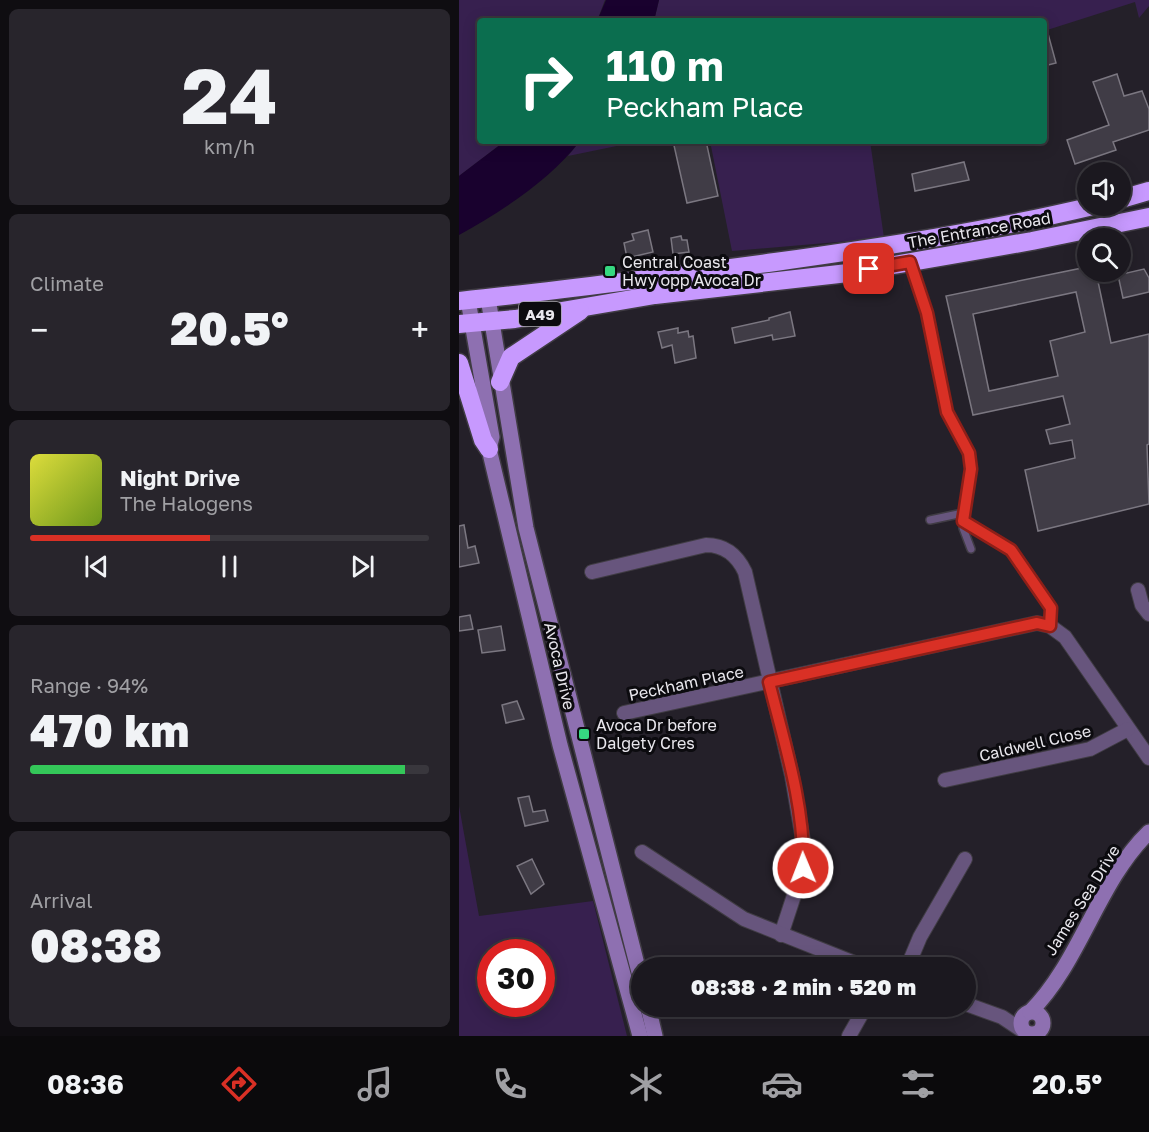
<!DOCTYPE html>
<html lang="en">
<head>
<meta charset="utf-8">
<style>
  :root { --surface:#1b181f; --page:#28252c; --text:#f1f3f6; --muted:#a0a0a4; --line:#39373d; --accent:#d93025 }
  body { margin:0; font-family:"Golos Text",sans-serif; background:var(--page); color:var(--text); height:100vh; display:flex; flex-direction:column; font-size:22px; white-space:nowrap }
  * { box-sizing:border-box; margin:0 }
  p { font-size:20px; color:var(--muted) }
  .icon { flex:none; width:33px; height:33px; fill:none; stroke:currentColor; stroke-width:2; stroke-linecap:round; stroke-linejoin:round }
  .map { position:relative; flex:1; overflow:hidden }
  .details { display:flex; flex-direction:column; gap:9px; padding:9px; background:#0f0d11; width:459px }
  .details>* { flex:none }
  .guide { position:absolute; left:18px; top:18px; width:570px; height:126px; border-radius:6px; box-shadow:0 3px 15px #0003,0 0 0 2px var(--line); background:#0b6e4f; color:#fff; overflow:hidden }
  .tools { position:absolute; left:618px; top:162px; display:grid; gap:12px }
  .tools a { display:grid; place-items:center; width:54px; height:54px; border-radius:50%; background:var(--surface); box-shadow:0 3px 15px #0003,0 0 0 2px var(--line); font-size:30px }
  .speed { position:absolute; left:18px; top:939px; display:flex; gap:12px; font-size:30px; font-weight:700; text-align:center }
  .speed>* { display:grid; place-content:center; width:78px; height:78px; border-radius:50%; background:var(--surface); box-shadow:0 3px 15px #0003,0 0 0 2px var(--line); line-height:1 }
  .speed .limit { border:9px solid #d22; background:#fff; color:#111 }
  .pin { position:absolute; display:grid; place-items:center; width:51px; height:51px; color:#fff; margin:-26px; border-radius:12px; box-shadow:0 3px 9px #0006 }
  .me { position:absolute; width:66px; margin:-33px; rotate:359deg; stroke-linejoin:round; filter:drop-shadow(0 0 4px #0008) }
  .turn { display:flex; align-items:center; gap:21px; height:126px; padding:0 30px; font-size:27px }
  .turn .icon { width:78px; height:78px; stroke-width:2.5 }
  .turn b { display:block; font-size:42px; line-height:51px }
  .big { font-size:45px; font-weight:800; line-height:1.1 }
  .details .widget { flex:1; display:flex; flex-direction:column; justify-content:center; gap:9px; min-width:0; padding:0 21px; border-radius:9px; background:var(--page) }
  .details .dial { align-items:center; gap:0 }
  .dial b { font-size:78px; line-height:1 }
  .song { display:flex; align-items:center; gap:18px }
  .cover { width:72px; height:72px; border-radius:9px; background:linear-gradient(135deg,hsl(60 70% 55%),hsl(80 70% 35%)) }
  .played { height:6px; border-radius:3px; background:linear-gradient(90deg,var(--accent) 45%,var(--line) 45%) }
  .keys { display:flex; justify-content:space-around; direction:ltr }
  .heat { display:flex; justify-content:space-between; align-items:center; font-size:33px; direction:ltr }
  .charge { height:9px; border-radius:4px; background:linear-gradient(90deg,#34c759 94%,var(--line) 0) }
  .trip { position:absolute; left:172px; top:957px; width:345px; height:60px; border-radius:30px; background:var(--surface); box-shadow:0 3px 15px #0003,0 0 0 2px var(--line); font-weight:800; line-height:60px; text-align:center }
  .menu { display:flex; height:96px; justify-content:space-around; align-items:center; background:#0b0a0c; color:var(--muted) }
  .menu .icon { width:42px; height:42px }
  .menu .active { color:var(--accent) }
  .menu b { font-size:27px; color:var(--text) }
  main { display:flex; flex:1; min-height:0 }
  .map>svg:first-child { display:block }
  .green { fill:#37204f; fill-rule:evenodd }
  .water { fill:#19012e }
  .building { fill:#403c46; stroke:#7b7781; stroke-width:1.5; fill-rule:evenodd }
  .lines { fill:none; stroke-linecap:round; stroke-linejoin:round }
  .lane-casing { stroke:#403c44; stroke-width:10 }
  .street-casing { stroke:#403c44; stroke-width:16 }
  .secondary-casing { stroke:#403c44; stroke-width:18 }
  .highway-casing { stroke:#403c44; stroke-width:21 }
  .lane { stroke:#67557d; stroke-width:7 }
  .street { stroke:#67557d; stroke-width:14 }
  .secondary { stroke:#8e70b1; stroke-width:15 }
  .highway { stroke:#c799fe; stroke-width:18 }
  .route-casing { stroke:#8d1f18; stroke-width:15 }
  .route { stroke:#d93025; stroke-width:10 }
  .poi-dot { fill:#36d881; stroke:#0c0b0f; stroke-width:2 }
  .labels { text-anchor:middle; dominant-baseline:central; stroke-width:6; stroke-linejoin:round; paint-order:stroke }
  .shield { fill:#0c0b0f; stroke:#a7a5aa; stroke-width:1.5 }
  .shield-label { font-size:15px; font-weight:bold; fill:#e9e7ed }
  .street-label { font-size:16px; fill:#e9e7ed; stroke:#0c0b0f }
  .poi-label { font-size:16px; fill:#e9e7ed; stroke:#0c0b0f; text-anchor:start }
</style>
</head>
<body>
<main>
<section class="details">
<div class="widget dial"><b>24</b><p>km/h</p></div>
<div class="widget"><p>Climate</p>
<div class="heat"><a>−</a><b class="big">20.5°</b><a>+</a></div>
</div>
<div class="widget">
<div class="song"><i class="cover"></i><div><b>Night Drive</b><p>The Halogens</p></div></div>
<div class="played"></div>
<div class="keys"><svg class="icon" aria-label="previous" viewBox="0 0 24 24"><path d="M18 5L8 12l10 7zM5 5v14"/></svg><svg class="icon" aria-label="pause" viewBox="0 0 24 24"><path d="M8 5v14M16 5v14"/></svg><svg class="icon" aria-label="next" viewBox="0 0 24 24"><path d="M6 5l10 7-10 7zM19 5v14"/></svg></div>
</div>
<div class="widget"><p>Range · 94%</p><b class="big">470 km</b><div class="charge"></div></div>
<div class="widget"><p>Arrival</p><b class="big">08:38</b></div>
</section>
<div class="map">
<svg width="690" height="1036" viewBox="0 0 690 1036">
  <rect width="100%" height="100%" fill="#242029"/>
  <g class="green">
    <polygon points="0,0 146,0 138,21 21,21 21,141 46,141 0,176"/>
    <polygon points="200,0 690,0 690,6 680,18 676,2 585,31 585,21 195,21"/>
    <polygon points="121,141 182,141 109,156"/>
    <polygon points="251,141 411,141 425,238 273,251"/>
    <path d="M0 806 20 916 134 901 168 1036H0ZM82 952V1004H32V952Z"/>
  </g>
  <g class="water">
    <polygon points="147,0 200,0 195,21 138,21"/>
    <path d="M46 141H121C91 180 42 212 0 235V176Z"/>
  </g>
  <g class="building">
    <polygon points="585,30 588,30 597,63 585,66"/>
    <polygon points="658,74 665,96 683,91 690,109 690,130 654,142 657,150 616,164 608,140 650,125 634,82"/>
    <polygon points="214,141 247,141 259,196 228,203"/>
    <polygon points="505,162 510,180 456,191 453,174"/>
    <polygon points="189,230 194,252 168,258 165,243 175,240 173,234"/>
    <polygon points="222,236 223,240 228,240 230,252 214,254 212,238"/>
    <path d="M628 267V272H637L652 343 690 334V444L688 445 690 504 579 531 566 470 616 458 613 440 591 444 587 430 611 424 604 396 514 415 487 296ZM617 292 626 332 591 341 599 376 530 391 514 314Z"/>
    <polygon points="685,269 690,278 690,292 664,298 659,275"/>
    <polygon points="331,312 336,336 314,340 313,335 276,343 273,328 310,320 310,318"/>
    <polygon points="219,328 219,333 229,331 230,337 234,336 237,358 216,363 213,345 203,348 199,332"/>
    <polygon points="5,525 9,548 16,546 20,563 0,567 0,526"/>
    <polygon points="11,615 14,629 0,631 0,617"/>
    <polygon points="42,626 46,650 23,653 19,630"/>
    <polygon points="58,701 65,719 47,723 43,705"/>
    <polygon points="70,796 74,812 86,810 89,821 66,826 59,798"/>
    <polygon points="73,859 85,884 72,894 58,866"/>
  </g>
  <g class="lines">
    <defs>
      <g id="lane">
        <polyline points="451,263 468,313 488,412 510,453 512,469 504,528 512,549"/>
        <polyline points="471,520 504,513"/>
        <polyline points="504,521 552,550 592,608 591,626"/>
      </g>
      <g id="street">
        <path d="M133 572 247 545C266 545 278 555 286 572L333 776 345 846 344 868 322 935"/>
        <polyline points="679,590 683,605 690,614"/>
        <polyline points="165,713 578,623 591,626 606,637 690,758"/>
        <polyline points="486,780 631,749 669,729"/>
        <polyline points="183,852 285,919 408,968"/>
        <polyline points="448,968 461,937 506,859"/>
        <polyline points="507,1004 543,1017 564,1031"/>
        <polyline points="390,1036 407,1006"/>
      </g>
      <g id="secondary">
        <polyline points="29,298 67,528 183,984"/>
        <polyline points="9,300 33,437 30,449 101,745 181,1036"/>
        <polyline points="189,1006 196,1036"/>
        <circle cx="573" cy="1023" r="11"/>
        <path d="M571 1012C621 963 639 881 690 832"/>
      </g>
      <g id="highway">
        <polyline points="662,199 690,191"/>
        <path d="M0 301C106 290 211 276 316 262 423 247 529 231 634 206"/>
        <polyline points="0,324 56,319 196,295 389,273 573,241 690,217"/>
        <polyline points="0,363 24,440 30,449"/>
        <polyline points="41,382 52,357 121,311"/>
      </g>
    </defs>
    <use href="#lane" class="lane-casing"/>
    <use href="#street" class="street-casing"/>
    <use href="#secondary" class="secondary-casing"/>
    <use href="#highway" class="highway-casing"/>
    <use href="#lane" class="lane"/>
    <use href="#street" class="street"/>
    <use href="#secondary" class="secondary"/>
    <use href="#highway" class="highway"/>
  </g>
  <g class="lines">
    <defs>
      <path id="route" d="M344 868C346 806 325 742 310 682L578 623 591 626 592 608 552 550 504 521 512 469 510 453 488 412 468 313 451 262 410 269"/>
    </defs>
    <use href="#route" class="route-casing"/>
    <use href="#route" class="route"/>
  </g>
  <g class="poi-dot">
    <rect x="145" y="265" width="12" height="12" rx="3"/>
    <rect x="119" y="728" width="12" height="12" rx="3"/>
  </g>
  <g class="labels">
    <rect class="shield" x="60" y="302" width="42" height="24" rx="4.5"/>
    <g class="shield-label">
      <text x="81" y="314">A49</text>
    </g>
    <g class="street-label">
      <text transform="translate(520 230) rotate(-10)">The Entrance Road</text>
      <text transform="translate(101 666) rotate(77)">Avoca Drive</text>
      <text transform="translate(227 683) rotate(-12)">Peckham Place</text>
      <text transform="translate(576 743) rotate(-13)">Caldwell Close</text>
      <text transform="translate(623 900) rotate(-58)">James Sea Drive</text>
    </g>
    <g class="poi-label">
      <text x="163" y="262">Central Coast<tspan x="163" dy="18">Hwy opp Avoca Dr</tspan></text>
      <text x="137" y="725">Avoca Dr before<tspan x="137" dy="18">Dalgety Cres</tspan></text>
    </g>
  </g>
</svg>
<div class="tools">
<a><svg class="icon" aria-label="sound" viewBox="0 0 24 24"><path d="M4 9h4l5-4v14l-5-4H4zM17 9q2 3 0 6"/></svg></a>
<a><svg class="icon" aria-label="search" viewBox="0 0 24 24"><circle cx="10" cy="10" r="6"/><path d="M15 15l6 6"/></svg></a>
</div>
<div class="speed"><div class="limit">30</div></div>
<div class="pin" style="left:410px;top:269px;background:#d93025"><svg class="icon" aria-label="arrive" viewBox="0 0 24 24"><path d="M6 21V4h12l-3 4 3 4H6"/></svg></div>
<svg class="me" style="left:344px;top:868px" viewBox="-20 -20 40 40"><circle r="17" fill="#d93025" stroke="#fff" stroke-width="3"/><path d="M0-11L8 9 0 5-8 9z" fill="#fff"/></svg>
<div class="trip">08:38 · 2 min · 520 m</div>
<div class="guide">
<div class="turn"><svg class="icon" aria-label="right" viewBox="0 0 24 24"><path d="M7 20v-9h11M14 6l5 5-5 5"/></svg><div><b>110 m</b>Peckham Place</div></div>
</div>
</div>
</main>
<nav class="menu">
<b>08:36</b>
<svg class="icon active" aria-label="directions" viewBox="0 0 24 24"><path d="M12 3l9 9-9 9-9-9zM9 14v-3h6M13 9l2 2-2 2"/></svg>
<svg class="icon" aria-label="music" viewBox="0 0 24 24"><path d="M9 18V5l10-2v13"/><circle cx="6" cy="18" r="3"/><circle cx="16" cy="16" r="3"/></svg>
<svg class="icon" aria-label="phone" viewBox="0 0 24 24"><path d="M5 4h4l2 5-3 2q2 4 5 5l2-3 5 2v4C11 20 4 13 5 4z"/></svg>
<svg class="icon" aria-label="climate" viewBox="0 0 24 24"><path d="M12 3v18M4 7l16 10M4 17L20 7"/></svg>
<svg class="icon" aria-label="car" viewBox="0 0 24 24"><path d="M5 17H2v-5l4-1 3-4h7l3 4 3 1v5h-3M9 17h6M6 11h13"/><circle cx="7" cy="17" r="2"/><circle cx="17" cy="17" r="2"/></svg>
<svg class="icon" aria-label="filters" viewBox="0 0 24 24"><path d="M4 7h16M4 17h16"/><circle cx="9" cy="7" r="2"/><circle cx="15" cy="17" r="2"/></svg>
<b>20.5°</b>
</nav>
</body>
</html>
